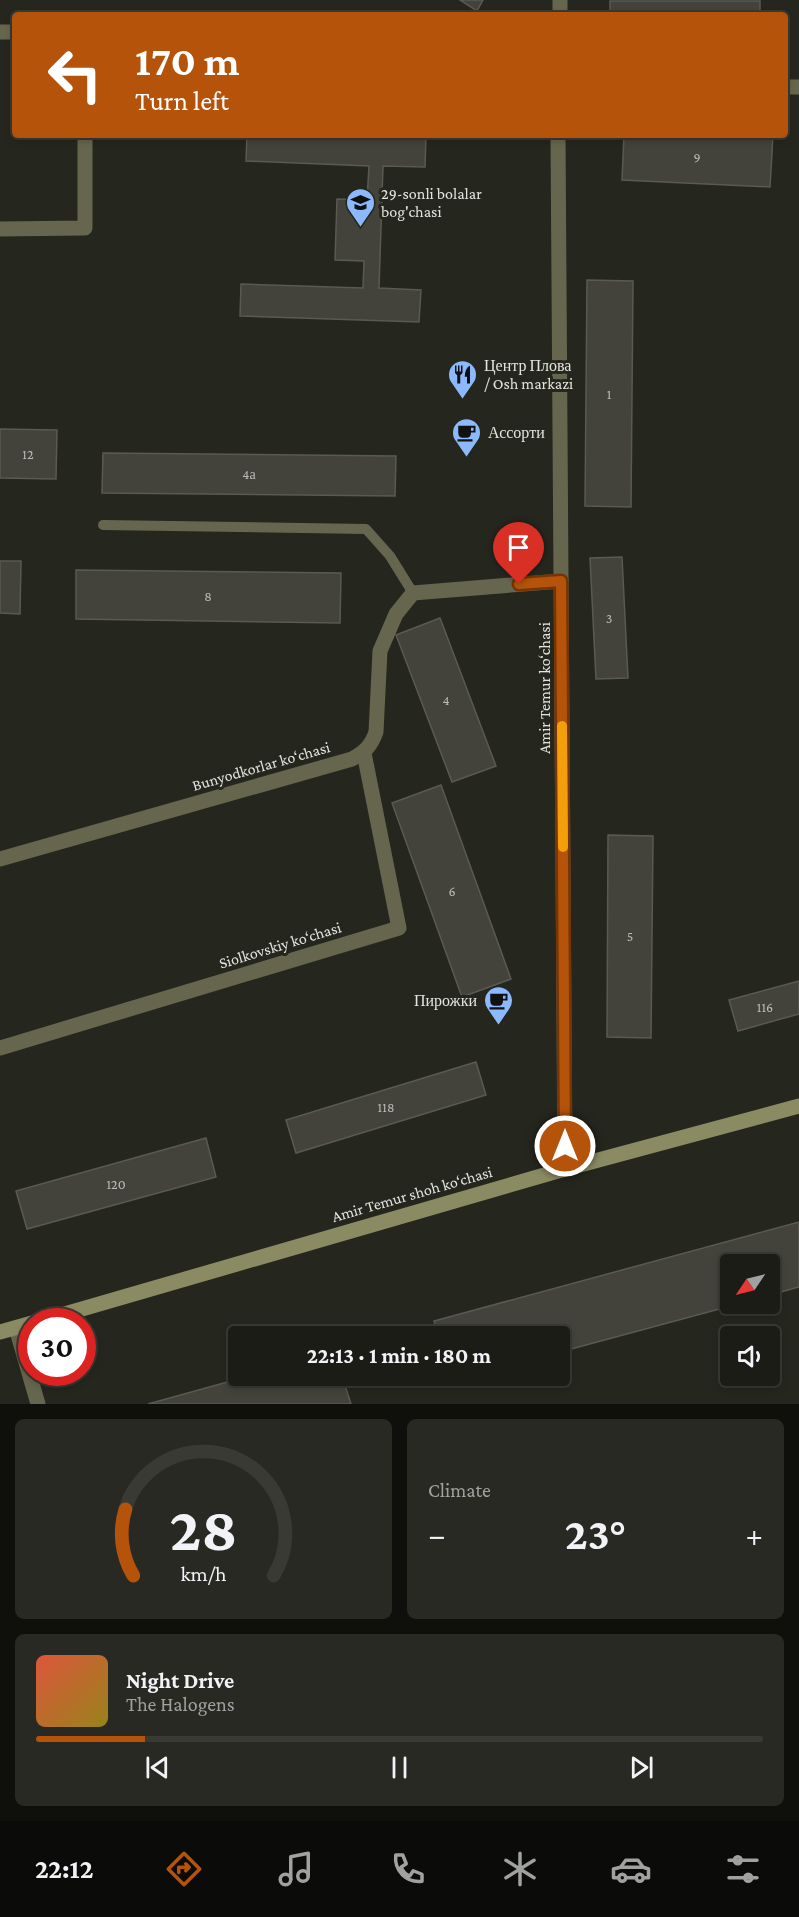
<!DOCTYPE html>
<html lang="en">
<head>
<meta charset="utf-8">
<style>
  :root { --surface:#1c1c16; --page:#292923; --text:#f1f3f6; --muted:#a0a1a1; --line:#3a3a35; --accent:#b45309 }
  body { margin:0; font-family:"Crimson Pro",serif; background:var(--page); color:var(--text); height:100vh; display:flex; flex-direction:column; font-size:22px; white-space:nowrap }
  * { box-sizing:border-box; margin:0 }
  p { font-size:20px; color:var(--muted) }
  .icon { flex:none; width:33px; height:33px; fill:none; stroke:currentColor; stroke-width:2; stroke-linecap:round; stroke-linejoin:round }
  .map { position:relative; height:1404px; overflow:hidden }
  .panel { display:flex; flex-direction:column; gap:15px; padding:15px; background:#0f0f0c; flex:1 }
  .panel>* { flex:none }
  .guide { position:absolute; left:12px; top:12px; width:776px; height:126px; border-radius:6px; box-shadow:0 3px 9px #0003,0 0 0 2px var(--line); background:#b45309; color:#fff; overflow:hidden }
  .needle { width:39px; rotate:235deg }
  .tools { position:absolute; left:720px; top:1254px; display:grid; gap:12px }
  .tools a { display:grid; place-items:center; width:60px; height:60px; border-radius:6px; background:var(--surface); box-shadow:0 3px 9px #0003,0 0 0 2px var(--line); font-size:30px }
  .speed { position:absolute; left:18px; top:1308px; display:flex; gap:12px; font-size:30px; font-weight:700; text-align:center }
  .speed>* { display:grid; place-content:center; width:78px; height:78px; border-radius:50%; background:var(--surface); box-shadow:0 3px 9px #0003,0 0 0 2px var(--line); line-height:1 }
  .speed .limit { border:9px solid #d22; background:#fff; color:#111 }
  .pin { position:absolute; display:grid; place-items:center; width:51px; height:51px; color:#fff; margin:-62px -26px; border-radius:50% 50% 50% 0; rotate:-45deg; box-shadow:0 0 6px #0007 }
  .pin .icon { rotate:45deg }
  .me { position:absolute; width:66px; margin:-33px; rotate:0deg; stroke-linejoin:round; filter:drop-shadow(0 0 4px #0008) }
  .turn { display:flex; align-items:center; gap:21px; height:126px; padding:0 24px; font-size:27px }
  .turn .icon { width:78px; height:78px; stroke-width:2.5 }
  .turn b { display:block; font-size:42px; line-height:51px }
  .big { font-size:45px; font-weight:700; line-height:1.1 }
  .panel .card { flex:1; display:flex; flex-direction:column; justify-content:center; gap:9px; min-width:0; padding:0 21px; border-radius:9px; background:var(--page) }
  .panel .dial { align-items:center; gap:0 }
  .dial svg { height:156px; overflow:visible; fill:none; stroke:var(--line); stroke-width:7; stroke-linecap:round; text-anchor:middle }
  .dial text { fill:var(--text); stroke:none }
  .song { display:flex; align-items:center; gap:18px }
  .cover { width:72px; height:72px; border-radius:9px; background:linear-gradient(135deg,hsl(10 70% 55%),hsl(50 70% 35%)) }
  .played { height:6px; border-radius:3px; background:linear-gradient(90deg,var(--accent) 15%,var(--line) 15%) }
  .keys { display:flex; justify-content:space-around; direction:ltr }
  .heat { display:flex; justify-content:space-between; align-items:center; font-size:33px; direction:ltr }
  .panel .tiles { flex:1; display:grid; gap:15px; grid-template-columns:1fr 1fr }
  .card:last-child { grid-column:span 2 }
  .trip { position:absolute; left:228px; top:1326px; width:342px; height:60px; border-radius:6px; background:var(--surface); box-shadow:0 3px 9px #0003,0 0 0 2px var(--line); font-weight:700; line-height:60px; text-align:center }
  .tab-bar { display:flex; height:96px; justify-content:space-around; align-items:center; background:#0b0b09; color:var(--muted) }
  .tab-bar .icon { width:42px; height:42px }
  .tab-bar .selected { color:var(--accent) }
  .tab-bar b { font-size:27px; color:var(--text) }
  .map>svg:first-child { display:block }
  .building { fill:#43433b; stroke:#5a5a52; stroke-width:1.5 }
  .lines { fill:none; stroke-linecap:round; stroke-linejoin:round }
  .service { stroke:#66664e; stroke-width:10 }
  .minor { stroke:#66664e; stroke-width:15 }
  .secondary { stroke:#8b8b63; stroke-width:15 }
  .route-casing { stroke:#753606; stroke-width:15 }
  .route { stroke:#b45309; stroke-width:10 }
  .slow { stroke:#f59e0b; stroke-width:10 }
  .labels { text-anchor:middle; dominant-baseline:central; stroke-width:6; stroke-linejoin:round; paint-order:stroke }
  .number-label { font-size:14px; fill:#bcbcb6 }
  .poi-label { font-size:16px; fill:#e4e4df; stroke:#25261e; text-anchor:start }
  .street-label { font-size:16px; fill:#e4e4df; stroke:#25261e }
</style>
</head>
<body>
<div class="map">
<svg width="799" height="1404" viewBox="0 0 799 1404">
  <rect width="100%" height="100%" fill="#25261e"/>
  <g class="building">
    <polygon points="460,0 483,0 477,11"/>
    <rect x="610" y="1" width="150" height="14"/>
    <polygon points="247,135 426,136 425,167 383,166 379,288 421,290 419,322 240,316 241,284 363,288 364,261 335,260 337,199 367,200 369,166 246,161"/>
    <polygon points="624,135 773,135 770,187 622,180"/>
    <polygon points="587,280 633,281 631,507 585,506"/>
    <polygon points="0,429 57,430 56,479 0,478"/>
    <polygon points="103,453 396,456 395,496 102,493"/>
    <polygon points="622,557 628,678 596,679 590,558"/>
    <polygon points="0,561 21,561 20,614 0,613"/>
    <polygon points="76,570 341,573 340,623 76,619"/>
    <polygon points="440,618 496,766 452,782 396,635"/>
    <polygon points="441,785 511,979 462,997 392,803"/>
    <polygon points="608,835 653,836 651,1038 607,1037"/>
    <polygon points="799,981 799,1014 738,1031 729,1000"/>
    <polygon points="476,1062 486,1095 296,1153 286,1120"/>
    <polygon points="206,1138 216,1177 27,1229 16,1191"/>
    <polygon points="799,1222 799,1287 770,1295 770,1264 730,1264 730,1304 738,1304 560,1352 560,1336 438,1336 434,1321"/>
    <polygon points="249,1376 342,1376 351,1404 148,1404"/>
    <polygon points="448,1376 471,1376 450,1381"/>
  </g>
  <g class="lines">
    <polyline class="service" points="103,525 366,529 390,556 413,593"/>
    <g class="minor">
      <polyline points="560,15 560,0"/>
      <polyline points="0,32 15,32"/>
      <polyline points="784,87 799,87"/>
      <polyline points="558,135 565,1169"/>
      <polyline points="0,229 85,228 85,135"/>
      <path d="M0 859 352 759C365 752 371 746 376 732L380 651 396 614 413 593 561 581"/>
      <polyline points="0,1048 399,928 364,753"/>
      <polyline points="16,1328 38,1404"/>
    </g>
    <g class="secondary">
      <polyline points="37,1322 565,1169 799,1106"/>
      <polyline points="0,1332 32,1323"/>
    </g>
  </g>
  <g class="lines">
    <defs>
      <polyline id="route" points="519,584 561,581 565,1146"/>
    </defs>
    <use href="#route" class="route-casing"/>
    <use href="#route" class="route"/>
    <polyline class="slow" points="562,726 563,847"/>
  </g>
  <defs>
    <symbol id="school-pin" viewBox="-11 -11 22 30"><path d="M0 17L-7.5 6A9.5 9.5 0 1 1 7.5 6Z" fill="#8bb9fc" stroke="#25261e"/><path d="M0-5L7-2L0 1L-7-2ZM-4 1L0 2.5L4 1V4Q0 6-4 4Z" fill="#111"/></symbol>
    <symbol id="restaurant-pin" viewBox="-11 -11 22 30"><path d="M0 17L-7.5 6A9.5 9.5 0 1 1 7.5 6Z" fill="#8bb9fc" stroke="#25261e"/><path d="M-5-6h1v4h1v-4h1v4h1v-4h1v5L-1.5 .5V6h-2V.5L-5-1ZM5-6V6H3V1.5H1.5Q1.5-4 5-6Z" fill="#111"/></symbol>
    <symbol id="cafe-pin" viewBox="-11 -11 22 30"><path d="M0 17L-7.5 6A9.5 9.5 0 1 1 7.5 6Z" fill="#8bb9fc" stroke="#25261e"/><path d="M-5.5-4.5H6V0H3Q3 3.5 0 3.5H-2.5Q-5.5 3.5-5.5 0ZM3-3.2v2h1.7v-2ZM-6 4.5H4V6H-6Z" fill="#111"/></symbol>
  </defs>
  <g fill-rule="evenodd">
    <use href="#school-pin" x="344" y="186" width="33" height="45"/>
    <use href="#restaurant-pin" x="446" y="358" width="33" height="45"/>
    <use href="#cafe-pin" x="450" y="416" width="33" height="45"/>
    <use href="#cafe-pin" x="482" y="984" width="33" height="45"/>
  </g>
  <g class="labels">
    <g class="number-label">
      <text x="697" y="157">9</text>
      <text x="609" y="394">1</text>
      <text x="28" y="454">12</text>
      <text x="249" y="474">4а</text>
      <text x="208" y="596">8</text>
      <text x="609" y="618">3</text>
      <text x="446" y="700">4</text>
      <text x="452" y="891">6</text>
      <text x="630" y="936">5</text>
      <text x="765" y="1007">116</text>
      <text x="386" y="1107">118</text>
      <text x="116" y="1184">120</text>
    </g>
    <g class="poi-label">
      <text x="381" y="193">29-sonli bolalar<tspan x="381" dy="18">bog'chasi</tspan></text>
      <text x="484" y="365">Центр Плова<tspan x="484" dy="18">/ Osh markazi</tspan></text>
      <text x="488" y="432">Ассорти</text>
      <text x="477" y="1000" text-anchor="end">Пирожки</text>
    </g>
    <g class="street-label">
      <text transform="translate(544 688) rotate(-90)">Amir Temur ko‘chasi</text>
      <text transform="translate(261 766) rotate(-16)">Bunyodkorlar ko‘chasi</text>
      <text transform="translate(280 945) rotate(-17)">Siolkovskiy ko‘chasi</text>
      <text transform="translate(412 1194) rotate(-16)">Amir Temur shoh ko‘chasi</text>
    </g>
  </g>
</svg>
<div class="tools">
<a><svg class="needle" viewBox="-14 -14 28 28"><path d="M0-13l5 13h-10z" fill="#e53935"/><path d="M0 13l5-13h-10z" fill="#a0a1a1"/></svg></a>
<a><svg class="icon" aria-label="sound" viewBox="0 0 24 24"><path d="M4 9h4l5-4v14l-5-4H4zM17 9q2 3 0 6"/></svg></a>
</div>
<div class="speed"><div class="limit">30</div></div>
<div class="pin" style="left:519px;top:584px;background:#d93025"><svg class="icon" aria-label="arrive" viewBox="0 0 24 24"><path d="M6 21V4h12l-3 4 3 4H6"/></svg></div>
<svg class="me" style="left:565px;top:1146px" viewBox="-20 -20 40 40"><circle r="17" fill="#b45309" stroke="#fff" stroke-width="3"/><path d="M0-11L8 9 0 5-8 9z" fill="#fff"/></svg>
<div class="trip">22:13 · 1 min · 180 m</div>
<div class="guide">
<div class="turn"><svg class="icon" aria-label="left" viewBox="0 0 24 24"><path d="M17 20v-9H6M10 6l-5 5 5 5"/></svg><div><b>170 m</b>Turn left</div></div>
</div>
</div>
<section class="panel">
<div class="tiles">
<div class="card dial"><svg viewBox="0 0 100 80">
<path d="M14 69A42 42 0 1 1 86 69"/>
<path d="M14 69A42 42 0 0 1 10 35" stroke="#b45309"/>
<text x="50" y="56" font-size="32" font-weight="700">28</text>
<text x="50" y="72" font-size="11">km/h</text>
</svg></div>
<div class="card"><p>Climate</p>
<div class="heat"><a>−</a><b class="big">23°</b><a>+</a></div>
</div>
<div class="card">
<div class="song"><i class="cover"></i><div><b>Night Drive</b><p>The Halogens</p></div></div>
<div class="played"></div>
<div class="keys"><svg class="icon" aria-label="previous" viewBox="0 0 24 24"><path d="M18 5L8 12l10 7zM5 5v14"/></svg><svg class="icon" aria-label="pause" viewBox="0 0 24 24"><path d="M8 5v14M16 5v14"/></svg><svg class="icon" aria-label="next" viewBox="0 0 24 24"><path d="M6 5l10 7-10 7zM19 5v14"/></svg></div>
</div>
</div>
</section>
<nav class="tab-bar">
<b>22:12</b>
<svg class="icon selected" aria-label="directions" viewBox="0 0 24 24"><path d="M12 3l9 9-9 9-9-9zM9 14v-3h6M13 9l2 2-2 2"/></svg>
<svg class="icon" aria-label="music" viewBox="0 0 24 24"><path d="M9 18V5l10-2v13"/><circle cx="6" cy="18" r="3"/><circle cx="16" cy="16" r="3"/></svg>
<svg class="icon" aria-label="phone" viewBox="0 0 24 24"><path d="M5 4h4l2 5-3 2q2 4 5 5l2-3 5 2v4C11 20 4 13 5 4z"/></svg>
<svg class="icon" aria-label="climate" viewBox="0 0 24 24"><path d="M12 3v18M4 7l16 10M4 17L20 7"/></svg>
<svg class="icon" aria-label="car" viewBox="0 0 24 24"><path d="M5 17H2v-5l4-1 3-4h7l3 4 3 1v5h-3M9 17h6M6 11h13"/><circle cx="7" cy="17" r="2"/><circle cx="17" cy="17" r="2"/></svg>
<svg class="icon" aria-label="filters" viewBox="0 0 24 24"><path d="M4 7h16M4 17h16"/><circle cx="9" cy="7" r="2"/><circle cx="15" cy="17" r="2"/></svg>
</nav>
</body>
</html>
